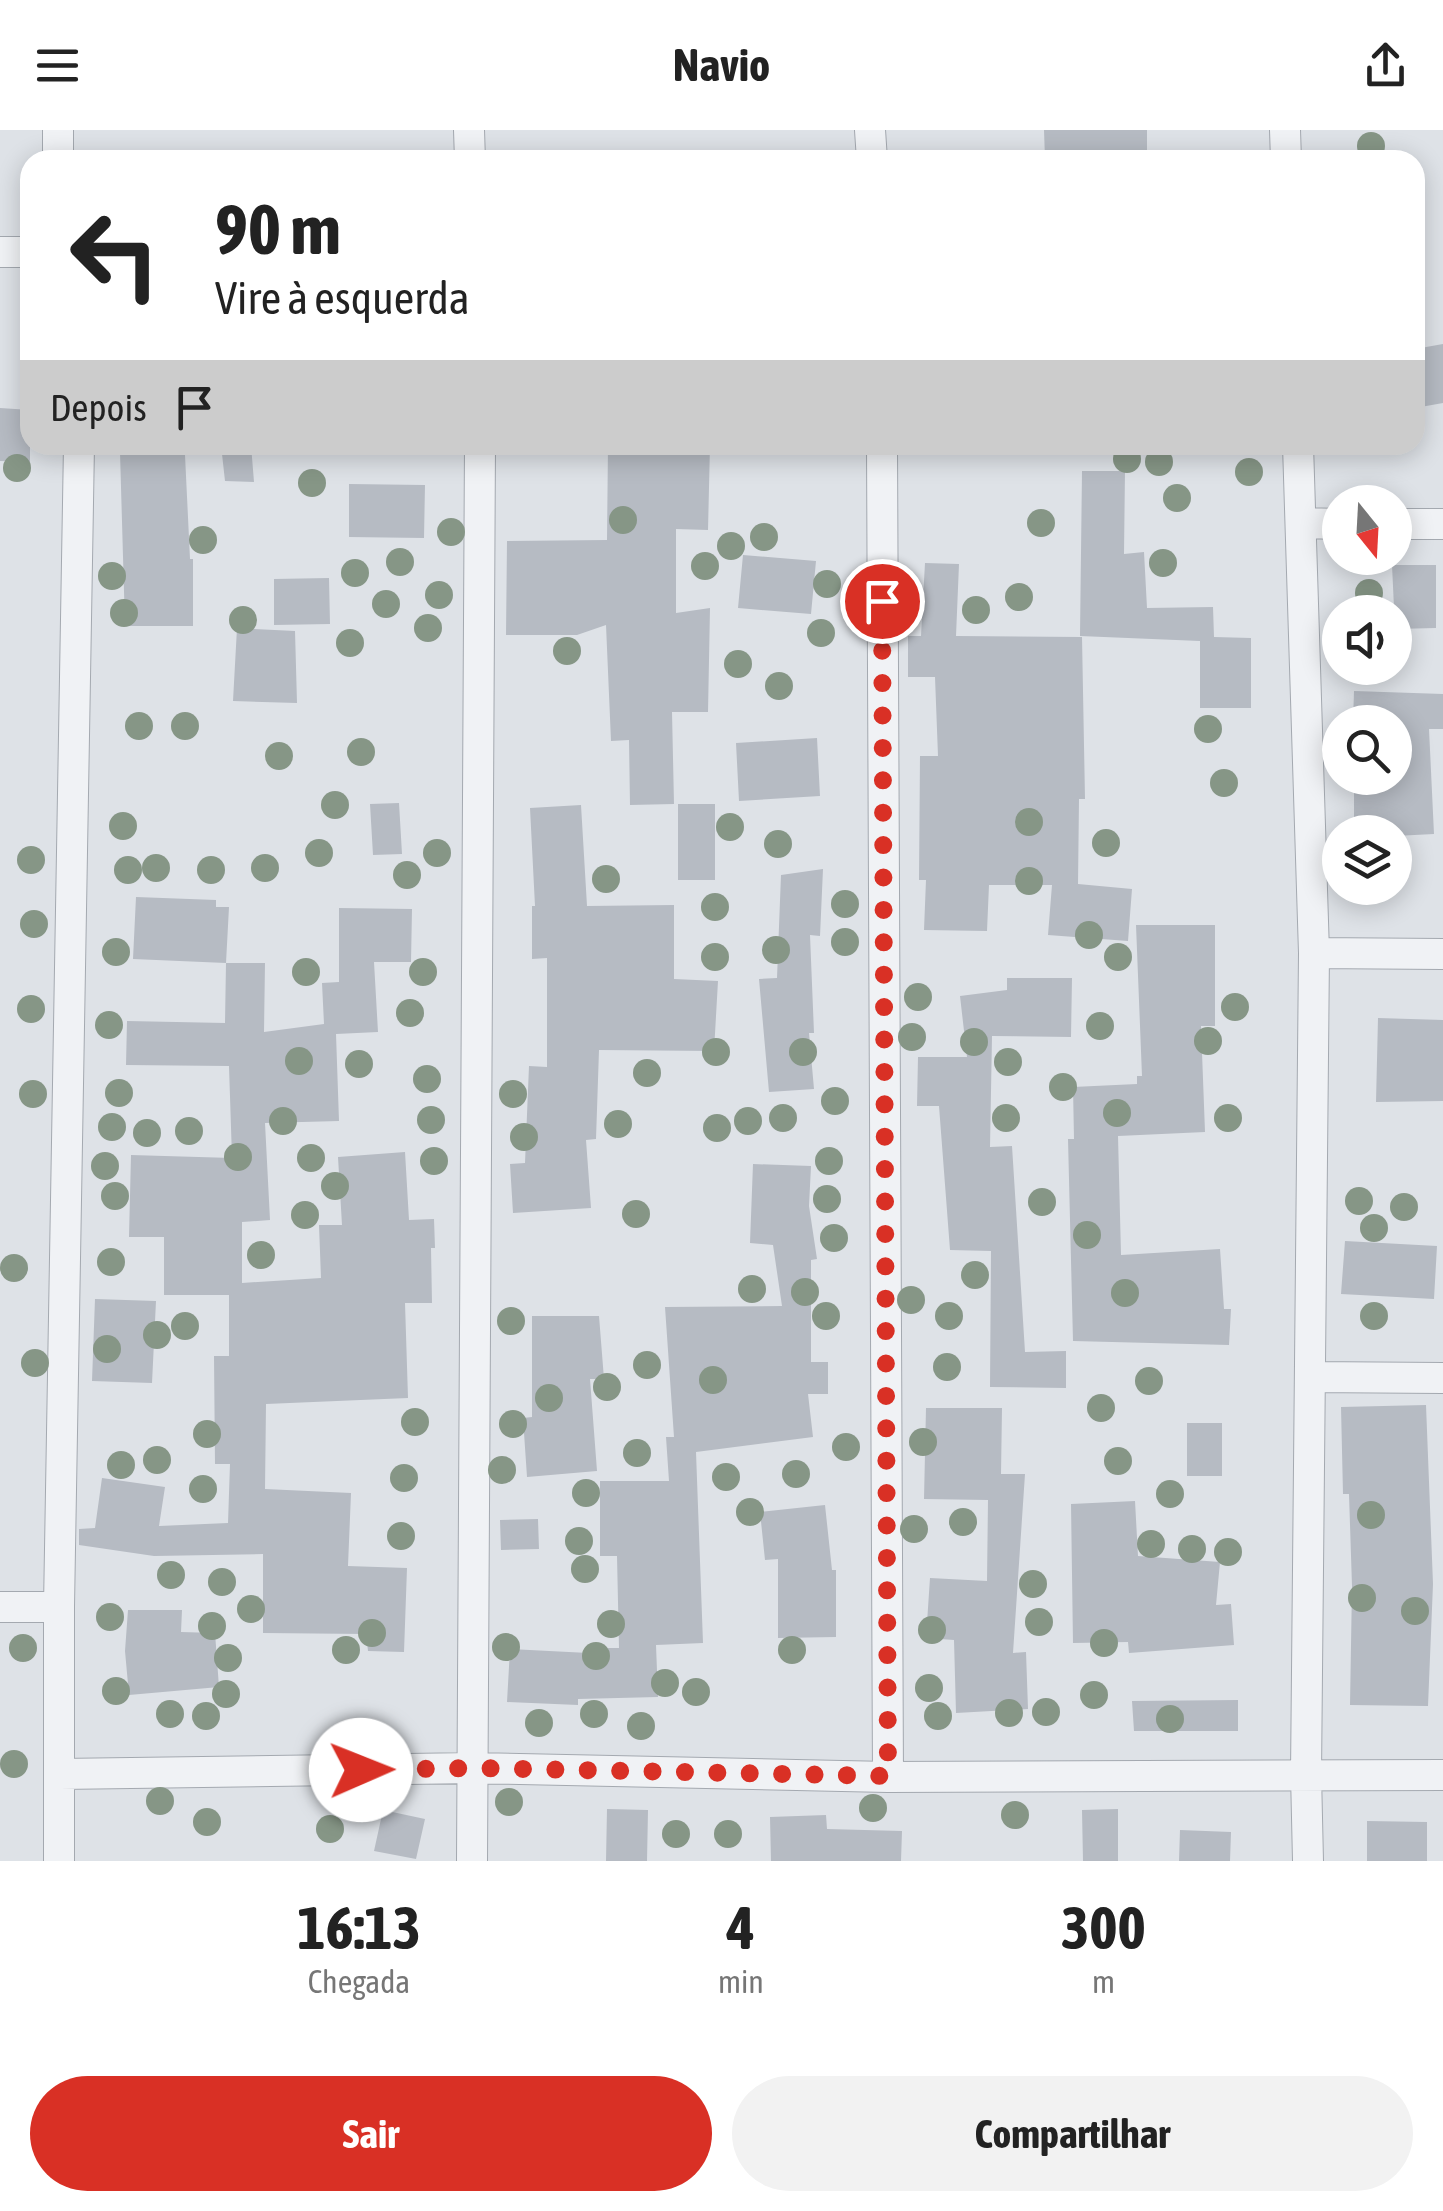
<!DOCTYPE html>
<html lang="pt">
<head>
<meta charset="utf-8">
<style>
  body { margin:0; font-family:"Asap Condensed",sans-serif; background:#f2f2f2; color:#222; height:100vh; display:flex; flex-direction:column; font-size:38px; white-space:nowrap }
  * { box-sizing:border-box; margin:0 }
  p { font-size:32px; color:#767676 }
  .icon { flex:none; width:55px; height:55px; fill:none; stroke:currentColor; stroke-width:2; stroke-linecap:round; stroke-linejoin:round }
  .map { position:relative; height:1731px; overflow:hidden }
  .sheet { display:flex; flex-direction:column; background:#fff; flex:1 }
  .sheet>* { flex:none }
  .banner { position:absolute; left:20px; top:20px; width:1405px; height:305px; border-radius:30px; box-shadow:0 5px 25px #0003; background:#fff; color:#222; overflow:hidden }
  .needle { width:65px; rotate:162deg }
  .tools { position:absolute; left:1322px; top:355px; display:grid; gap:20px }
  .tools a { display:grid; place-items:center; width:90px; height:90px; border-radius:50%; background:#fff; box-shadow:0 5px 25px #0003; font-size:50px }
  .pin { position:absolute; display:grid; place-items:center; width:85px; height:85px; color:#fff; margin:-42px; border:5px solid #fff; border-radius:50%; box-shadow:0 2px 10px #0007 }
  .me { position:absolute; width:110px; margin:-55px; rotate:89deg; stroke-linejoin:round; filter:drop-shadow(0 0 8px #0008) }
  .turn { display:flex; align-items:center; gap:35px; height:210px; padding:0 30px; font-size:45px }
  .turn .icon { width:130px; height:130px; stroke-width:2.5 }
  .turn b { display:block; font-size:70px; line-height:85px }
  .then { display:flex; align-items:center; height:95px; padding:0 30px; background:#0003; gap:20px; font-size:38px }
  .eta { display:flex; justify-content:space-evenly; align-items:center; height:170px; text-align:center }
  .eta b { font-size:60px; font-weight:700; line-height:70px }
  .cta { display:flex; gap:20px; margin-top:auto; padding:20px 30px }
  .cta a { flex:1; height:115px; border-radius:60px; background:#d93025; color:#fff; font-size:40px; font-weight:700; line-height:115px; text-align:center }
  .cta a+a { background:#f2f2f2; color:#222 }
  header { display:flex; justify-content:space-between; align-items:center; height:130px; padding:0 30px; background:#fff; font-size:45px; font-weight:700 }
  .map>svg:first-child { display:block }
  .building { fill:#b6bbc3 }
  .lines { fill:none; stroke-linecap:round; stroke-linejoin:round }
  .minor-casing { stroke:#a4a9b0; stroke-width:32 }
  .minor { stroke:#f0f2f5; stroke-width:30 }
  .tree { fill:#869686 }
  .route { stroke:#d93025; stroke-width:18; stroke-dasharray:0 32.4 }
</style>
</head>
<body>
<header><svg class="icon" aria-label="menu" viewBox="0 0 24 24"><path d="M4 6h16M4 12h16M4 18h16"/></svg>Navio<svg class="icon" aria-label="share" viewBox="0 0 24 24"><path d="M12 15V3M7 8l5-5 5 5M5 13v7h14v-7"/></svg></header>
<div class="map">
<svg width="1443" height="1731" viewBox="0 0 1443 1731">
  <rect width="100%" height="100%" fill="#dee2e7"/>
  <path class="building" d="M1044,0h103v25l-8,1 1,3h-95z
    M1443,214v59l-28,5v-59z
    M0,278l30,2v52l-30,-1z
    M221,315h30l3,37 -29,-1z
    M608,315h102l-2,85 -32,-1v84l34,-5 -2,104h-36l2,92 -44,1 -1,-65 -18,1 -5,-116 -29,10h-71l1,-94 100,-1z
    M120,322l65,3 5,104h3v67h-68z
    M1082,341h43l-1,83 20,-2 3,56 66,-1 1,30 37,1v70h-51v-67l-120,-5z
    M349,354l76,1 -1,53 -75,-1z
    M743,425l73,6 -5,53 -73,-6z
    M925,433l34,1 -3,72 126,1 3,162h-6l-1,85 54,5 -4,52 -80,-6 4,-50h-63l-2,46 -63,-1 2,-50h-7l1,-124h18l-3,-79h-27v-41h13z
    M1392,435h44v63l-41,1z
    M329,448l1,46 -56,1v-46z
    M237,498l58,3 2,72 -64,-2z
    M1354,561l89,3v35h-14l5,105 -39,2v-4h-41v-54h41v-56h-42z
    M817,608l3,58 -81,5 -3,-58z
    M399,673l3,51 -29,1 -3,-51z
    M678,674h37v76h-37z
    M581,675l6,101 87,-1v74l44,2 -4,70 -115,-1 -3,89 -10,1 5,68 -78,5 -3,-49 15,-1 4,-97 18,1v-109l-15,1v-53h3l-5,-98z
    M823,739l-3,67 -10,-1 4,98h-5l5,56 -45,3 -10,-113 18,-1 4,-103z
    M136,767l80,3v7h13l-3,56 -93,-4z
    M339,778l73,1 -1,53h-37l4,70 -42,2 3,87 -74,2 5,97 -28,2v61l79,-5 -2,-53h23l-4,-68 67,-5 4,68 25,-1 1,29h-4l1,55h-27l3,95 -142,6 -1,85 86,4 -3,73 59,2 -3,84 -36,-1 -2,-17 -103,-1v-79l-109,2 -75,-11v-16l16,-1 7,-50 63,9 -6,39 69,-3 2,-59h-15l-1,-108h15v-61h-65v-58h-35l2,-82 101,3 -3,-92 -103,-1 1,-44 98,2 1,-60h39l-1,69 60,-8 -2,-41 17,-1z
    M1136,795h79v101h-14l4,106 -87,4 3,119 99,-6 4,60h7l-2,36 -156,-4 -5,-202h6l-1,-52 64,-3v-8h5z
    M1007,848h65l-1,59 -79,-1 -2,111 22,-1 13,206 41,-1v37l-76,-1 1,-136 -41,-1 -11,-144h-22l1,-49h49l-7,-61 47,-6z
    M1378,888l65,2v81l-67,1z
    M753,1034l58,2 -2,40 8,53 -6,1v102h17v32h-20l5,43 -117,15 7,191 -47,2 2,52 -80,2v6l-71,-3 3,-53 98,5v-6h11l-2,-92h-17v-75h69l-3,-44h8l-9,-130 117,-1 -9,-61 -23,-2z
    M1345,1111l92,5 -3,53 -93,-5z
    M95,1169l61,2 -4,82 -60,-2z
    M532,1186h67l5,63h-14l7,92 -70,6 -4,-59 9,-1z
    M1426,1275l7,179 -5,122 -78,-1 2,-119 -3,-92h-6l-2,-87z
    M926,1278h76l-1,66h24l-12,179 13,-1 2,57 -72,4 -2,-73 -28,-2 4,-60 57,3 1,-81 -64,-1z
    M1187,1293h35v53h-35z
    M1135,1371l3,55 82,6 -4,43 15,-1 3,41 -105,8 -1,-11 -55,1 -2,-139z
    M825,1375l7,65h4v67l-58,1v-79l-13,1 -5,-48z
    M538,1389l1,30 -38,1 -1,-30z
    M128,1480h54l-1,22 34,1 4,54 -90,8 -4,-44z
    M1238,1570v31h-104l-2,-30z
    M607,1679l41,1 -1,51h-41z
    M1118,1679v52h-35l-1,-51z
    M383,1680l42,9 -9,40 -42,-8z
    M826,1685l1,14 75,2 -1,30h-130l-1,-44z
    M1367,1691l60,1v39h-60z
    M1180,1700l51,2 -1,29h-51z"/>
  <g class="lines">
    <g class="minor-casing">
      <path id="minor" d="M58,0v30
        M469,0l1,30
        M870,0l2,30
        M1285,0l1,30
        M0,122h30
        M882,315l6,1332
        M1298,315l16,508 -8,821 2,87
        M1302,393l38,1
        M1395,394h48
        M1314,823l129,1
        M1310,1247l133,1
        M0,1477h59
        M60,1644l414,-6 414,9 555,-2
        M59,1731v-254l20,-1162
        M472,1731l8,-1416"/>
    </g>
    <use href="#minor" class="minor"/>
  </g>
  <g class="tree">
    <circle cx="1371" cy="16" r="14"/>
    <circle cx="1127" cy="329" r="14"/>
    <circle cx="1159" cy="332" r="14"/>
    <circle cx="17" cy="338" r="14"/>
    <circle cx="1249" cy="342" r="14"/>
    <circle cx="312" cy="353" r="14"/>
    <circle cx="1177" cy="368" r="14"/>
    <circle cx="623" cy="390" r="14"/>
    <circle cx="1041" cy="393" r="14"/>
    <circle cx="451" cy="402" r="14"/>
    <circle cx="764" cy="407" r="14"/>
    <circle cx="203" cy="410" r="14"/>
    <circle cx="731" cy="416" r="14"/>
    <circle cx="400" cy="432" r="14"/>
    <circle cx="1163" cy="433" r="14"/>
    <circle cx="705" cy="436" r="14"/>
    <circle cx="355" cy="443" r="14"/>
    <circle cx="112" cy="446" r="14"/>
    <circle cx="827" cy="454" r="14"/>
    <circle cx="1369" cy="463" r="14"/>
    <circle cx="439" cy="465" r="14"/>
    <circle cx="1019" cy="467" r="14"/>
    <circle cx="386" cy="474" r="14"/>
    <circle cx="976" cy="480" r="14"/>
    <circle cx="124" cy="483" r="14"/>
    <circle cx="243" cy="490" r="14"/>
    <circle cx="428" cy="498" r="14"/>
    <circle cx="821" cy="503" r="14"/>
    <circle cx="350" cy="513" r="14"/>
    <circle cx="567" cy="521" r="14"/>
    <circle cx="738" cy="534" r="14"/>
    <circle cx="779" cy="556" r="14"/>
    <circle cx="139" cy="596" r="14"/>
    <circle cx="185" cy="596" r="14"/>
    <circle cx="1208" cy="599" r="14"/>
    <circle cx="361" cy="622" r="14"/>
    <circle cx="279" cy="626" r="14"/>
    <circle cx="1224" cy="653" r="14"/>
    <circle cx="335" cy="675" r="14"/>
    <circle cx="1029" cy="692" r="14"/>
    <circle cx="123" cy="696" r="14"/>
    <circle cx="730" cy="697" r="14"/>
    <circle cx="1106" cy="713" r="14"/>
    <circle cx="778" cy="714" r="14"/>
    <circle cx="319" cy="723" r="14"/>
    <circle cx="437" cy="723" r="14"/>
    <circle cx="31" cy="730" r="14"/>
    <circle cx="156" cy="738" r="14"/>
    <circle cx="265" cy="738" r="14"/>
    <circle cx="128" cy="740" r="14"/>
    <circle cx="211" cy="740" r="14"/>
    <circle cx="407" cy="745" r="14"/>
    <circle cx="606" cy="749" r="14"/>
    <circle cx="1029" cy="751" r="14"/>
    <circle cx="845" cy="774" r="14"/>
    <circle cx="715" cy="777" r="14"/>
    <circle cx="34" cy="794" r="14"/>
    <circle cx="1089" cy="805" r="14"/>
    <circle cx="845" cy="812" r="14"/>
    <circle cx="776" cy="820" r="14"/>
    <circle cx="116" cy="822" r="14"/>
    <circle cx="715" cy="827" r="14"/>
    <circle cx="1118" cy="827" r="14"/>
    <circle cx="306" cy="842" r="14"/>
    <circle cx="423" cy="842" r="14"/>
    <circle cx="918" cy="867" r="14"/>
    <circle cx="1235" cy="877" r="14"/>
    <circle cx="31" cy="879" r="14"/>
    <circle cx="410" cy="883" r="14"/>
    <circle cx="109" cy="895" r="14"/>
    <circle cx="1100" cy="896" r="14"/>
    <circle cx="912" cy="907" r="14"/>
    <circle cx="1208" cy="911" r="14"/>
    <circle cx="974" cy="912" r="14"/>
    <circle cx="716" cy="922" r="14"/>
    <circle cx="803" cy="922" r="14"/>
    <circle cx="299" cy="931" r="14"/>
    <circle cx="1008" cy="932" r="14"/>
    <circle cx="359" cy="934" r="14"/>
    <circle cx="647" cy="943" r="14"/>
    <circle cx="427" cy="949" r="14"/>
    <circle cx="1063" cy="957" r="14"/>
    <circle cx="119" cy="963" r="14"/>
    <circle cx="33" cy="964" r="14"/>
    <circle cx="513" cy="964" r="14"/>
    <circle cx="835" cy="971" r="14"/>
    <circle cx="1117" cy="983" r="14"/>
    <circle cx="783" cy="988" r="14"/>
    <circle cx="1006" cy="988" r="14"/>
    <circle cx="1228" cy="988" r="14"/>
    <circle cx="431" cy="990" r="14"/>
    <circle cx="283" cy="991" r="14"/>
    <circle cx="748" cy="991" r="14"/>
    <circle cx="618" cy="994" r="14"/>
    <circle cx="112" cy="997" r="14"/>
    <circle cx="717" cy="998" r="14"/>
    <circle cx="189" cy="1001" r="14"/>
    <circle cx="147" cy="1003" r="14"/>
    <circle cx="524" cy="1007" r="14"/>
    <circle cx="238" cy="1027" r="14"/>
    <circle cx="311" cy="1028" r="14"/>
    <circle cx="434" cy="1031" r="14"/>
    <circle cx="829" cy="1031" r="14"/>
    <circle cx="105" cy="1036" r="14"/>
    <circle cx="335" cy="1056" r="14"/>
    <circle cx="115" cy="1066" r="14"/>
    <circle cx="827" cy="1069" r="14"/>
    <circle cx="1359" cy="1071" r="14"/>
    <circle cx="1042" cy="1072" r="14"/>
    <circle cx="1404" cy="1077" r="14"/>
    <circle cx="636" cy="1084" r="14"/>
    <circle cx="305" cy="1085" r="14"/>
    <circle cx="1374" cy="1098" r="14"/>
    <circle cx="1087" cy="1105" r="14"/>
    <circle cx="834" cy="1108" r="14"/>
    <circle cx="261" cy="1125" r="14"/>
    <circle cx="111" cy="1132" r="14"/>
    <circle cx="14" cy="1138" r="14"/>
    <circle cx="975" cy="1145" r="14"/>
    <circle cx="752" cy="1159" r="14"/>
    <circle cx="805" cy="1162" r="14"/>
    <circle cx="1125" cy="1163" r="14"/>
    <circle cx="911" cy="1170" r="14"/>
    <circle cx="826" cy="1186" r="14"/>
    <circle cx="949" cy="1186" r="14"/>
    <circle cx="1374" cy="1186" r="14"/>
    <circle cx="511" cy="1191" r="14"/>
    <circle cx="185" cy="1196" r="14"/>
    <circle cx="157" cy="1205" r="14"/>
    <circle cx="107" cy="1219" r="14"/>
    <circle cx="35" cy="1233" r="14"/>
    <circle cx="647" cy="1235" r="14"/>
    <circle cx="947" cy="1237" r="14"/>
    <circle cx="713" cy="1250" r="14"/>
    <circle cx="1149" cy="1251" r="14"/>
    <circle cx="607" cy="1257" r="14"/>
    <circle cx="549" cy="1268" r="14"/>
    <circle cx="1101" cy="1278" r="14"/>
    <circle cx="415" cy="1292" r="14"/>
    <circle cx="513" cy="1294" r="14"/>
    <circle cx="207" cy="1304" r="14"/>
    <circle cx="923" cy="1312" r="14"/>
    <circle cx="846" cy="1317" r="14"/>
    <circle cx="637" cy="1323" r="14"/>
    <circle cx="157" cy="1330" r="14"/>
    <circle cx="1118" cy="1331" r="14"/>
    <circle cx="121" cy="1335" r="14"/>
    <circle cx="502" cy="1340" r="14"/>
    <circle cx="796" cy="1344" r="14"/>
    <circle cx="726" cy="1347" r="14"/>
    <circle cx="404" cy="1348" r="14"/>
    <circle cx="203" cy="1359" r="14"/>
    <circle cx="586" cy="1363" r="14"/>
    <circle cx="1170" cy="1364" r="14"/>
    <circle cx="750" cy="1382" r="14"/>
    <circle cx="1371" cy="1385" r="14"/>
    <circle cx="963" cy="1392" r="14"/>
    <circle cx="914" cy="1399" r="14"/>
    <circle cx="401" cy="1406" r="14"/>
    <circle cx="579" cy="1411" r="14"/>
    <circle cx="1151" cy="1414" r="14"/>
    <circle cx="1192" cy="1419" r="14"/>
    <circle cx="1228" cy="1422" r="14"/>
    <circle cx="585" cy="1439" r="14"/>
    <circle cx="171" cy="1445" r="14"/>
    <circle cx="222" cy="1452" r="14"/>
    <circle cx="1033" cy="1454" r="14"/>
    <circle cx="1362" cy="1468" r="14"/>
    <circle cx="251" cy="1479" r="14"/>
    <circle cx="1415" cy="1481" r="14"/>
    <circle cx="110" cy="1487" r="14"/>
    <circle cx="1039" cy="1492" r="14"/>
    <circle cx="611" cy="1494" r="14"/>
    <circle cx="212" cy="1496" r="14"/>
    <circle cx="932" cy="1500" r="14"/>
    <circle cx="372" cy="1503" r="14"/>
    <circle cx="1104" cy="1513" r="14"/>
    <circle cx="506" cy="1517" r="14"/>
    <circle cx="23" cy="1518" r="14"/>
    <circle cx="346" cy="1520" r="14"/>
    <circle cx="792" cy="1520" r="14"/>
    <circle cx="596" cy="1526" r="14"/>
    <circle cx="228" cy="1528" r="14"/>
    <circle cx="665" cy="1553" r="14"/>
    <circle cx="929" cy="1558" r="14"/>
    <circle cx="116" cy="1561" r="14"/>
    <circle cx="696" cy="1562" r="14"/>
    <circle cx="226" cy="1564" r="14"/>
    <circle cx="1094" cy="1565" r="14"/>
    <circle cx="1046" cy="1582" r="14"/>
    <circle cx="1009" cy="1583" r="14"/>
    <circle cx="170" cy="1584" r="14"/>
    <circle cx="594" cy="1584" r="14"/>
    <circle cx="206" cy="1586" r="14"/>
    <circle cx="938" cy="1586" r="14"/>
    <circle cx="1170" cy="1589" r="14"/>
    <circle cx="539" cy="1593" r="14"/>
    <circle cx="641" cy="1596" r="14"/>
    <circle cx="14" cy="1634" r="14"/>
    <circle cx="160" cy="1671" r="14"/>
    <circle cx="509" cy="1672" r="14"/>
    <circle cx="873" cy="1678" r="14"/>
    <circle cx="1015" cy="1685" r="14"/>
    <circle cx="207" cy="1692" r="14"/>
    <circle cx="330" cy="1699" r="14"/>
    <circle cx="676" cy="1704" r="14"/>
    <circle cx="728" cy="1704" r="14"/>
  </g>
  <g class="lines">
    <path class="route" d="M361,1640l113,-2 414,8 -6,-1175"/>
  </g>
</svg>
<div class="tools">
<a><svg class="needle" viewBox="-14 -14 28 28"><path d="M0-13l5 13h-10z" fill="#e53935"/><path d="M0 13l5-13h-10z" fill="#767676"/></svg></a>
<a><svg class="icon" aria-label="sound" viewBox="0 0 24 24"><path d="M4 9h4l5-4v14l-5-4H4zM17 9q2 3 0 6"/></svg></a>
<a><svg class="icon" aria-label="search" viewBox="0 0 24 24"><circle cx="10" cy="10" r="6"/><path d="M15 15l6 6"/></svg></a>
<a><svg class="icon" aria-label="layers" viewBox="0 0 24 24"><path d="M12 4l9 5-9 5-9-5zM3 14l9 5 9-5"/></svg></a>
</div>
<div class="pin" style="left:882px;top:471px;background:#d93025"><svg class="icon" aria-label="arrive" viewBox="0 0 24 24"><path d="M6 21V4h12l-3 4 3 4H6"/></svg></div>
<svg class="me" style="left:361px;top:1640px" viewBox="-20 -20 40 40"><circle r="19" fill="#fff"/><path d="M0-13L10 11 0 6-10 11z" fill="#d93025"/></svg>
<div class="banner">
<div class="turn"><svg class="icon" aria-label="left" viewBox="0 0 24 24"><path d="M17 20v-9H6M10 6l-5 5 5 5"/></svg><div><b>90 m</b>Vire à esquerda</div></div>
<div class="then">Depois<svg class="icon" aria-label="arrive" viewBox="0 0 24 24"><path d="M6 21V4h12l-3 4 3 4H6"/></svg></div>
</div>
</div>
<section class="sheet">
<div class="eta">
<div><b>16:13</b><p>Chegada</p></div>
<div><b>4</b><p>min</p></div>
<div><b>300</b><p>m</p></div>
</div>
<div class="cta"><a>Sair</a><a>Compartilhar</a></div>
</section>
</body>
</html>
